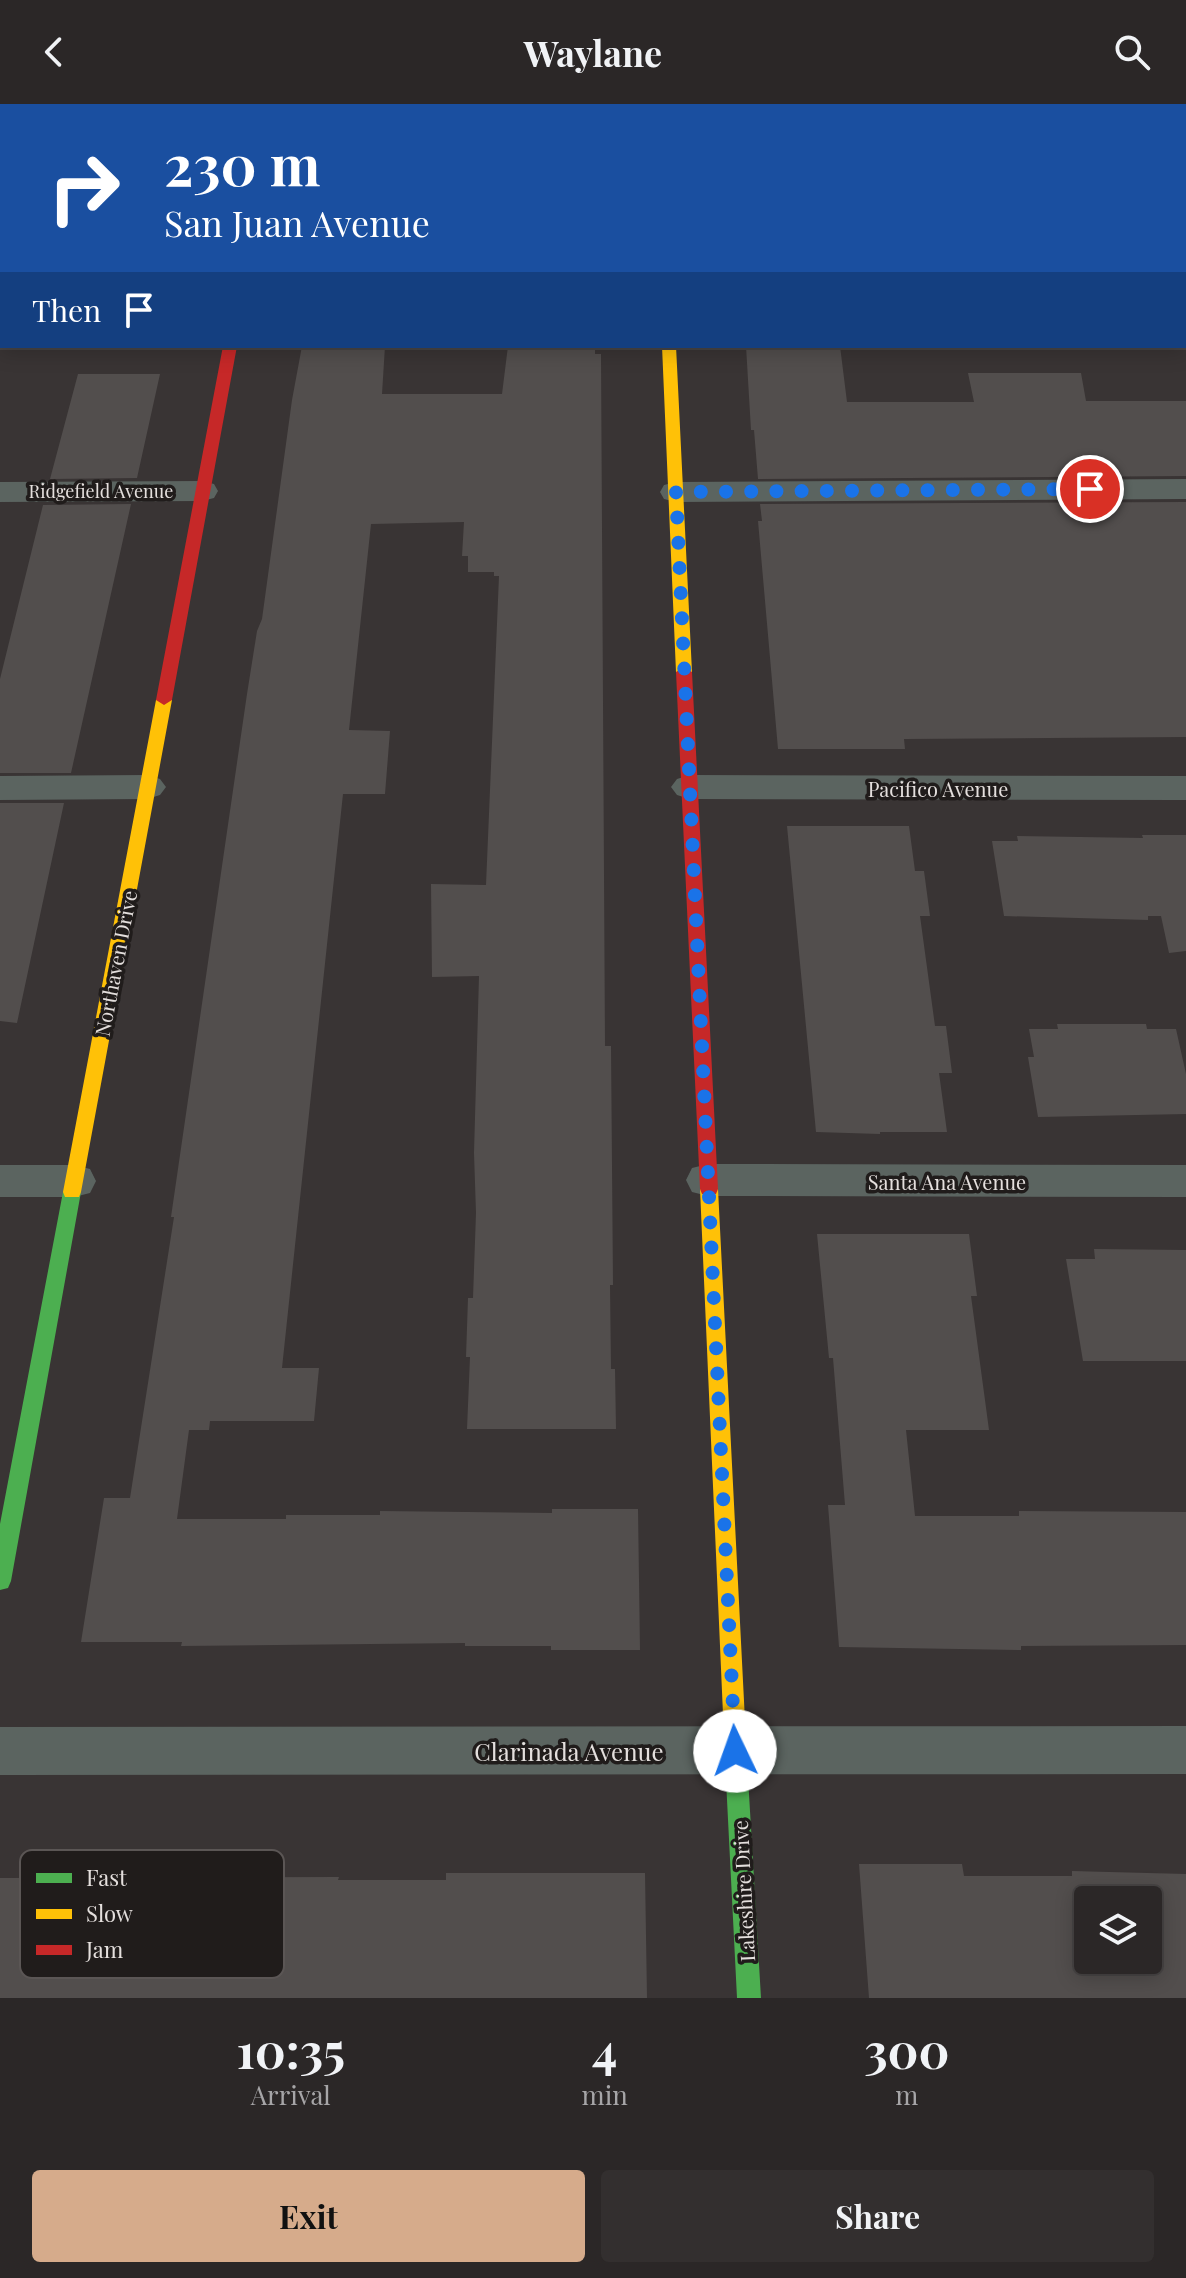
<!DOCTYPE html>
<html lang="en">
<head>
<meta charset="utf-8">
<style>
  body { margin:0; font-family:"Playfair Display",serif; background:#332f2f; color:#f1f3f6; height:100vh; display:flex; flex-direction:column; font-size:30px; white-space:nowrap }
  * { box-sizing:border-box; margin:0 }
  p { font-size:26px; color:#a6a5a7 }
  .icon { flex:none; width:44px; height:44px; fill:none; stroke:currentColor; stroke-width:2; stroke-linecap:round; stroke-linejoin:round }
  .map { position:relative; height:1894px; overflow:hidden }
  .side { display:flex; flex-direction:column; background:#2b2727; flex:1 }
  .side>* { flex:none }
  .banner { position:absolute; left:0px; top:0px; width:1186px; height:244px; box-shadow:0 4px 20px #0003,0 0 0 2px #474444; background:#1a4fa0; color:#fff; overflow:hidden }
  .controls { position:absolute; left:1074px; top:1782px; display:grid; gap:16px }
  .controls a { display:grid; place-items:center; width:88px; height:88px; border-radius:8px; background:#2b2727; box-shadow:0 4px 20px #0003,0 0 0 2px #474444; font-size:40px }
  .pin { position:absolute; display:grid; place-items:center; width:68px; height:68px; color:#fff; margin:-34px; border:4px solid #fff; border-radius:50%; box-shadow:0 2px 8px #0007 }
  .me { position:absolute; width:88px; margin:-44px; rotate:357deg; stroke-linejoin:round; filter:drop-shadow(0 0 6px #0008) }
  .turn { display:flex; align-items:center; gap:28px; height:168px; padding:0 32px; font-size:36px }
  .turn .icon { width:104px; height:104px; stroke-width:2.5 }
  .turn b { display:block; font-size:56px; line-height:68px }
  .then { display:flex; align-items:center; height:76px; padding:0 32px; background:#0003; gap:16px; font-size:30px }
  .eta { display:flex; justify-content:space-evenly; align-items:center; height:136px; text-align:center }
  .eta b { font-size:48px; font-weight:700; line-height:56px }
  .action { display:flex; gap:16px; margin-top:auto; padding:16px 32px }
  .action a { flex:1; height:92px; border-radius:8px; background:#d6ab8b; color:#111; font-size:32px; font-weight:700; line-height:92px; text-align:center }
  .action a+a { background:#332f2f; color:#f1f3f6 }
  header { display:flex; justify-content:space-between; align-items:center; height:104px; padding:0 32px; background:#2b2727; font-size:36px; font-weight:700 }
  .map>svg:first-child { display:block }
  .building { fill:#524e4d; fill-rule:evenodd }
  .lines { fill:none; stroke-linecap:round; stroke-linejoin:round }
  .street { fill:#5b6460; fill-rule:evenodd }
  .fast { fill:#4caf50; fill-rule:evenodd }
  .slow { fill:#ffc107; fill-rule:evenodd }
  .jam { fill:#c62828; fill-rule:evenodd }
  .route { stroke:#1a73e8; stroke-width:14; stroke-dasharray:0 25.2 }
  .labels { text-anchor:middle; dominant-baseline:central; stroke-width:7; stroke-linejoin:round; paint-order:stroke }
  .far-street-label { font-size:18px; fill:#e4dfdd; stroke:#201c1b }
  .street-label { font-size:20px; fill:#e4dfdd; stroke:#201c1b }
  .near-street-label { font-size:24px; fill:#e4dfdd; stroke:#201c1b }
  .key { fill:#201c1b; stroke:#5b5655; stroke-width:2 }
  .key-label { font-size:22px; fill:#e4dfdd }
</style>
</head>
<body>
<header><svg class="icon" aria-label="back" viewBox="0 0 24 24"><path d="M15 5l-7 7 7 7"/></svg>Waylane<svg class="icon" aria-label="search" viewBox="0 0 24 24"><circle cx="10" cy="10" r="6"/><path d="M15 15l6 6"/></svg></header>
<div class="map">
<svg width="1186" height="1894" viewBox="0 0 1186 1894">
  <rect width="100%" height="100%" fill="#393434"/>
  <path class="building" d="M302,242h83l-3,48h120l6,-48h87v8h6l4,692h6l2,239h-3l1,84h4l1,60h-149l3,-72h-4l2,-59h5l3,-85 -2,-60 5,-177 -47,1 -1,-93 55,1 13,-309h-5v-4h-26v-16h-6l2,-34 -93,2 -22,206 41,1 -5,63h-42l-61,574h37l-5,53h-104l-1,9h-20l-12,89h109v-4h94v-4l172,2v-4h86l2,141h-89v-4h-86v-3l-284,3 1,-4h-101l23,-144h26l44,-281h-3l76,-523 10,-63 5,-12 30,-219z
    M746,242h94l7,56h127l-6,-29h113l5,28h100v75l-428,3 -4,-49h-3z
    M78,270h82l-23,104 -87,1z
    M1186,398v235l-282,2 1,10h-127l-20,-228h4l-2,-17z
    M131,400l-60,269h-71v-94l43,-174z
    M0,699h64l-47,220 -17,-2z
    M787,722h122l6,45h9l6,45h-10l15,110h11l6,47h-13l8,59h-67v2l-64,-2z
    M1142,731h44v116l-17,2 -8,-37h-13v4l-144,-4 -12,-75h26l-1,-5 126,2z
    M1057,920h89l1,5h29l10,45v40l-148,3 -10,-60h6l-5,-28h29z
    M817,1130h152l8,62h-6l18,134h-83l9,86h104v-5l167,1v133l-165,1v4l-182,-3 -11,-142h17l-12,-147h-4z
    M1094,1145l92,1v111h-103l-17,-102h29z
    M859,1760h103l2,12h108v-5l114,3v124h-317zM1088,1796h60v60h-60z
    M446,1769h199l2,125h-647v-120l339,-1 -1,3h108z"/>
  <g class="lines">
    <path class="street" d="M262,0h26v2h-26z
      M645,0h26v2h-26z
      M1040,0h26v2h-26z
      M1184,145h2v18h-2z
      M0,146h2v18h-2z
      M1186,375v20l-510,3 -12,-3 -4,-7 4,-7 12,-3z
      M202,377l12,3 4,7 -4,7 -12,3 -202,1v-20z
      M147,671l13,4 6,8 -6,8 -13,4 -147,1v-24z
      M690,671l496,1v24l-496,-1 -13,-4 -6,-8 6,-8z
      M708,1060l478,1v32l-478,-1 -16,-4 -6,-12 6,-12z
      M0,1061h74l16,4 6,12 -6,12 -16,4h-74z
      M1186,1622v48l-1186,1v-48z"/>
    <path class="fast" d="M72,1081l7,2 2,5 -70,389 -3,7 -8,2v-66l63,-332 2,-5z
      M736,1646l8,3 3,7 14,238h-24l-12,-238 3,-7z"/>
    <path class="slow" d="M662,242h14l16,326 -8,5 -8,-5z
      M164,591l8,5 -91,492 -2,5h-14l-2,-5 93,-492z
      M709,1078l7,2 2,5 29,571 -3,7 -8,3 -8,-3 -3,-7 -25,-571 2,-5z"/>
    <path class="jam" d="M223,242h14l-65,354 -8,5 -8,-5z
      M684,563l8,5 26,517 -2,5h-14l-2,-5 -24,-517z"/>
  </g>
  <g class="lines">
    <path class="route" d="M735,1647l-59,-1259 414,-3"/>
  </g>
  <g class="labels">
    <g class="far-street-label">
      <text x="101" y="387">Ridgefield Avenue</text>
    </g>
    <g class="street-label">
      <text x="938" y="684">Pacifico Avenue</text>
      <text transform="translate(115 859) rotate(-79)">Northaven Drive</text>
      <text x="947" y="1077">Santa Ana Avenue</text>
      <text transform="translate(743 1787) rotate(-93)">Lakeshire Drive</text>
    </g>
    <g class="near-street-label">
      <text x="569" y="1647">Clarinada Avenue</text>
    </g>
  </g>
  <rect x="20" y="1746" width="264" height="128" rx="12" class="key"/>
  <rect x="36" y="1769" width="36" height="10" fill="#4caf50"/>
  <rect x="36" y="1805" width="36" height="10" fill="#ffc107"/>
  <rect x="36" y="1841" width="36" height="10" fill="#c62828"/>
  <g class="key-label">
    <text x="86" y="1782">Fast</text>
    <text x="86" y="1818">Slow</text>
    <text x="86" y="1854">Jam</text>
  </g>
</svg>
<div class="controls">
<a><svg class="icon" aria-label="layers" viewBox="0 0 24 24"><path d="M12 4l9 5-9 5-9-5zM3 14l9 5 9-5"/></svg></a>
</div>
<div class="pin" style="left:1090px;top:385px;background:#d93025"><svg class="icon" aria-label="arrive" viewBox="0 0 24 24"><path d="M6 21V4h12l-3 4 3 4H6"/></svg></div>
<svg class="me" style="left:735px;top:1647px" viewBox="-20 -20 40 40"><circle r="19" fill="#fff"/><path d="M0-13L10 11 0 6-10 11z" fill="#1a73e8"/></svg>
<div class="banner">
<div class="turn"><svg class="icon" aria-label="right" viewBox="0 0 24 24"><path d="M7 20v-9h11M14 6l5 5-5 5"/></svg><div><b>230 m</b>San Juan Avenue</div></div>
<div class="then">Then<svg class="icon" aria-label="arrive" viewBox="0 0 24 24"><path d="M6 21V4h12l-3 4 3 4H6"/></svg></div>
</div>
</div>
<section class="side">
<div class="eta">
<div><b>10:35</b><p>Arrival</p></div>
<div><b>4</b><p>min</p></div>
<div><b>300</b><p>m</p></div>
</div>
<div class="action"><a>Exit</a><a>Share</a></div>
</section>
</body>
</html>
